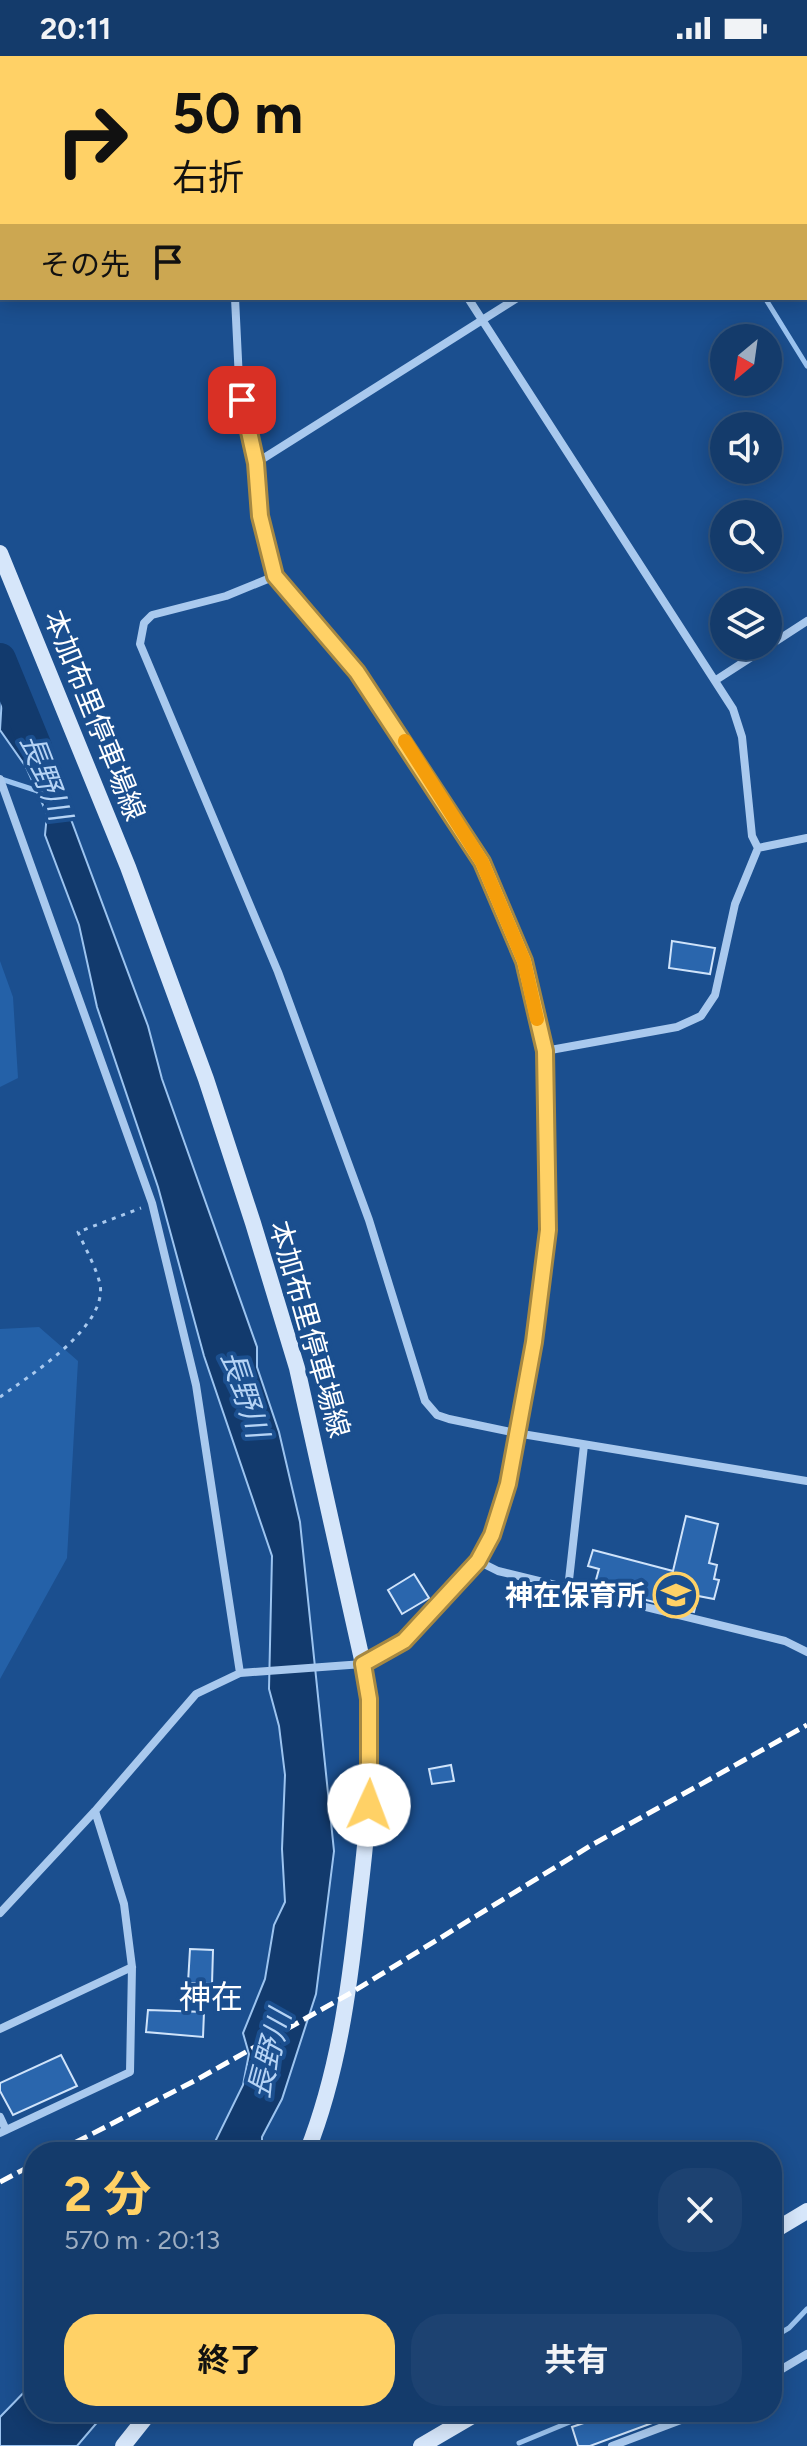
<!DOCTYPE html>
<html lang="ja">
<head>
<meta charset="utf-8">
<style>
  body { margin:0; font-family:Figtree,"Noto Sans JP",sans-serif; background:#1d4271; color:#f1f3f6; height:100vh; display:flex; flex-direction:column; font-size:30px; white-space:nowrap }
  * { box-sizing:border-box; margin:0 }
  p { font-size:26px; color:#9dadc1 }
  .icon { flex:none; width:44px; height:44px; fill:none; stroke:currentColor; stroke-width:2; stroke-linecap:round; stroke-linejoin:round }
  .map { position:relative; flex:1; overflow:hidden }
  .side { position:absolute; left:24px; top:2086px; width:758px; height:280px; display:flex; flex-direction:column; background:#143b6b; border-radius:32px; box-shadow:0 4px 20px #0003,0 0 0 2px #33557e }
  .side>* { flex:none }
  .guide { position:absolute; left:0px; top:0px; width:808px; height:244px; box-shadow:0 4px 20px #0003,0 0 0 2px #33557e; background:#ffd166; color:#111; overflow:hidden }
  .needle { width:52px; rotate:209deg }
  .fabs { position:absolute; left:710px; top:268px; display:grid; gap:16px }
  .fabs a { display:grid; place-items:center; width:72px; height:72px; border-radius:50%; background:#143b6b; box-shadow:0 4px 20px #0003,0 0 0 2px #33557e; font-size:40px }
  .pin { position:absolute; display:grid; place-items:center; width:68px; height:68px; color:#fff; margin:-34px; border-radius:16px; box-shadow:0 4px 12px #0006 }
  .me { position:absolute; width:88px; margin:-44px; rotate:2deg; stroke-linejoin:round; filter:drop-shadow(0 0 6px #0008) }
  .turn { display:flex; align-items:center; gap:28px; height:168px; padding:0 40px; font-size:36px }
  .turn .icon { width:104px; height:104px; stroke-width:2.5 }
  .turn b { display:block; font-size:56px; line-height:68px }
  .then { display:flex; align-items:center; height:76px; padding:0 40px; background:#0003; gap:16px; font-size:30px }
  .round { display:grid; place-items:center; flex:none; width:84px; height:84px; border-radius:32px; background:#1d4271 }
  .summary { display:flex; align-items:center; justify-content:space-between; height:136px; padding:0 40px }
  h1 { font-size:48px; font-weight:700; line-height:60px; color:#ffd166 }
  .action { display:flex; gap:16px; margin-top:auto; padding:16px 40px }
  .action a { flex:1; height:92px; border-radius:32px; background:#ffd166; color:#111; font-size:32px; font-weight:700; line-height:92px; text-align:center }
  .action a+a { background:#1d4271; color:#f1f3f6 }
  .status { display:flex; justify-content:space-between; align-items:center; height:56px; padding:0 40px; background:#143b6b; direction:ltr }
  .status svg { height:22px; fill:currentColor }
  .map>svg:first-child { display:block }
  .green { fill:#2461a8 }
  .water { fill:#123a6d; stroke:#9cc4f0; stroke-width:2 }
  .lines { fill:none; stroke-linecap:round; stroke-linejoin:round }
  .stream { stroke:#9cc4f0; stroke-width:5 }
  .river { stroke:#123a6d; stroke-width:32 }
  .building { fill:#2a66ad; stroke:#cfe3fa; stroke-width:2 }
  .path { stroke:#a9c9ee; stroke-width:3; stroke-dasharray:4 6; stroke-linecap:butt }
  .street { stroke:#a9c9ee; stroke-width:8 }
  .secondary { stroke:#d6e6fa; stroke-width:16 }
  .rail { stroke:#fff; stroke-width:5; stroke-dasharray:14 6; stroke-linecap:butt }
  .route-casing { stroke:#a68842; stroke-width:20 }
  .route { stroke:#ffd166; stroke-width:14 }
  .slow { stroke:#f59e0b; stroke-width:14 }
  .labels { text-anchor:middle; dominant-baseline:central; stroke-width:8; stroke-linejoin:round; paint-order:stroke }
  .street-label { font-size:28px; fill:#fff; stroke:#1b4f8f }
  .poi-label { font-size:28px; font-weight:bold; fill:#fff; stroke:#1b4f8f; text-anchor:end }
  .water-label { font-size:30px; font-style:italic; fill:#b5d3f5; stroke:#1b4f8f }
  .quarter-label { font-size:32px; fill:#fff; stroke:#1b4f8f }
</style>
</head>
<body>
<div class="status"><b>20:11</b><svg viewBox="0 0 49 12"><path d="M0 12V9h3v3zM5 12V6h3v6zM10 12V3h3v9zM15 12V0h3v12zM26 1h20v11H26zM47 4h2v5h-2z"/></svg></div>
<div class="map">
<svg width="807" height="2390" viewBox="0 0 807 2390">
  <rect width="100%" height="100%" fill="#1b4f8f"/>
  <path class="green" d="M0,905l13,36 5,81 -18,9z
    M39,1271l39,34 -11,197 -67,121v-350z"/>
  <path class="water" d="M3,623l8,25 20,8 117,314 14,53 95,268v20l22,65 21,90 34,329 -18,143 -34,105 -20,38v15h-52l33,-67 6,-31 -6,-21 22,-54 9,-54 11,-23 -3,-53 3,-74 -6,-49 -10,-37 3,-133 -68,-200 -46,-169 -61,-180 -18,-82 -34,-90 2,-21 -21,-47 -26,-37z
    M34,2326v30h72l-29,34h-77v-29z"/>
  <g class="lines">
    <path class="stream" d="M616,0l2,2
      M765,242l42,68
      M1,723l40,13
      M772,2282l17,-10 18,-19
      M519,2387l75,-31"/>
    <path class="river" d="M0,603l36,88"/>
  </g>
  <path class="building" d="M672,885l43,7 -5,26 -41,-6z
    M686,1460l32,8 -9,39 8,2 -3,14 5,1 -5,19 -16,-3 -4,16 -100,-25 5,-18 -11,-3 5,-16 80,21z
    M414,1518l15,24 -27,16 -14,-24z
    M451,1709l3,16 -22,3 -3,-15z
    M190,1893l23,1 -1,34 -24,-1z
    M148,1954l56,2 -1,25 -57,-5z
    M61,1999l16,31 -64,29 -13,-24v-8z
    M616,2356h66l-92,34h-12l-6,-19z"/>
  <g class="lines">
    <path class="path" d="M0,1341c29,-21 108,-70 100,-113 -4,-17 -15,-36 -22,-52l63,-24"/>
    <path class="street" d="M315,0l1,2
      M753,0l1,2
      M135,2v-2
      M0,57l2,-1
      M806,118l1,1
      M468,242l265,411 9,28 10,99 6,12 -23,56 -20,91 -14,21 -24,11 -132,24
      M256,407l261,-165
      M275,520l-49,20 -74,19 -8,8 -4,21 138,328 91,248 56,181 12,14 12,4 67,14 291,48
      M716,624l91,-59
      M0,723l152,424 44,182 44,288
      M758,792l49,-10
      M478,1505l20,10 287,70 22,11
      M568,1533l16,-144
      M0,1857l95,-102 101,-117 44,-21 123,-9 41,-23 43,-45 31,-35 14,-26 16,-51 26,-142 14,-112 -1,-138 -2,-41 -21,-90 -42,-99 -67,-106 -58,-84 -82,-96 -15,-60 -4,-53 -17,-83 -4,-82
      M0,1973l132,-62
      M0,2061l6,13
      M0,2077l130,-61 2,-105 -8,-63 -29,-93
      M772,2319l35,-21
      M612,2390l90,-34"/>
    <path class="secondary" d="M0,497l128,314 78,212 47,144 44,145 66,296c14,81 5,163 -5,244 -9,83 -20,166 -51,244
      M772,2176l35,-21
      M123,2390l27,-34
      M421,2390l58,-34"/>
    <path class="rail" d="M57,2096l141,-73 151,-85 241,-148 217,-121
      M0,2126l34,-18"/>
  </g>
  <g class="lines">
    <g class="route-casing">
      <path id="route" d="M242,344l14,63 4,53 15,60 82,96 125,190 42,99 21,90 3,179 -14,112 -26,142 -16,51 -14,26 -74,80 -41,23 6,35v106"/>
    </g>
    <use href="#route" class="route"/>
    <path class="slow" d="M405,685l77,121 42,99 13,58"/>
  </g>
  <defs>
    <g id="school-ring" transform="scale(2.3)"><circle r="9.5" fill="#1b4f8f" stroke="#ffd166" stroke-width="1.5"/><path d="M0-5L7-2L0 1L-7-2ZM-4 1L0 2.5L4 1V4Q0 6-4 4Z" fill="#ffd166"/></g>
  </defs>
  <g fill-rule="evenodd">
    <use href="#school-ring" x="676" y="1539"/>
  </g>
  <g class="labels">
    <g class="street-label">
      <text transform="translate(95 659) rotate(68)">本加布里停車場線</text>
      <text transform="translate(310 1273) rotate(74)">本加布里停車場線</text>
    </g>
    <g class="poi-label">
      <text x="645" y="1539">神在保育所</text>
    </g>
    <g class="water-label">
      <text transform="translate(46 721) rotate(69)">長野川</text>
      <text transform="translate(245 1338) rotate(72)">長野川</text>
      <text transform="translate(269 1998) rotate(-75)">長野川</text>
    </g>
    <g class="quarter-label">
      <text x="211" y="1941">神在</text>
    </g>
  </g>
</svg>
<div class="fabs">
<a><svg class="needle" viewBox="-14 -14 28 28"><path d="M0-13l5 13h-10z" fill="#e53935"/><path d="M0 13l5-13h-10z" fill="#9dadc1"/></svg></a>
<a><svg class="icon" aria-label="sound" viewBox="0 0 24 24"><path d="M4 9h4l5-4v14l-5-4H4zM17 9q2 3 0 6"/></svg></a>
<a><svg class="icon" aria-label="search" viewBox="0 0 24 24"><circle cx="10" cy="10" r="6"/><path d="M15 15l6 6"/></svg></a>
<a><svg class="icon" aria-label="layers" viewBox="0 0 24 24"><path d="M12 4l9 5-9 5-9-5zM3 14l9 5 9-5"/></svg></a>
</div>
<div class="pin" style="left:242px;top:344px;background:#d93025"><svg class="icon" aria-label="arrive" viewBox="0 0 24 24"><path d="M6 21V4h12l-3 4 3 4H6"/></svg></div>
<svg class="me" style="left:369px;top:1749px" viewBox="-20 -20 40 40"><circle r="19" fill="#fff"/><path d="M0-13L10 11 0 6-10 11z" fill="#ffd166"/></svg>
<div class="guide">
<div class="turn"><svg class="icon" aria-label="right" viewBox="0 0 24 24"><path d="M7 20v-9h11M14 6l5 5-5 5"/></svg><div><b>50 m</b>右折</div></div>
<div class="then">その先<svg class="icon" aria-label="arrive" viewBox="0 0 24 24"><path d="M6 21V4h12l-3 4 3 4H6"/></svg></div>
</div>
<section class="side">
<div class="summary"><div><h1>2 分</h1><p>570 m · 20:13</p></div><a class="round"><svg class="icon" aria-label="close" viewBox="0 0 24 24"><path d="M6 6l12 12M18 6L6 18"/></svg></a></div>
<div class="action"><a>終了</a><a>共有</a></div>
</section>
</div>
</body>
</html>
